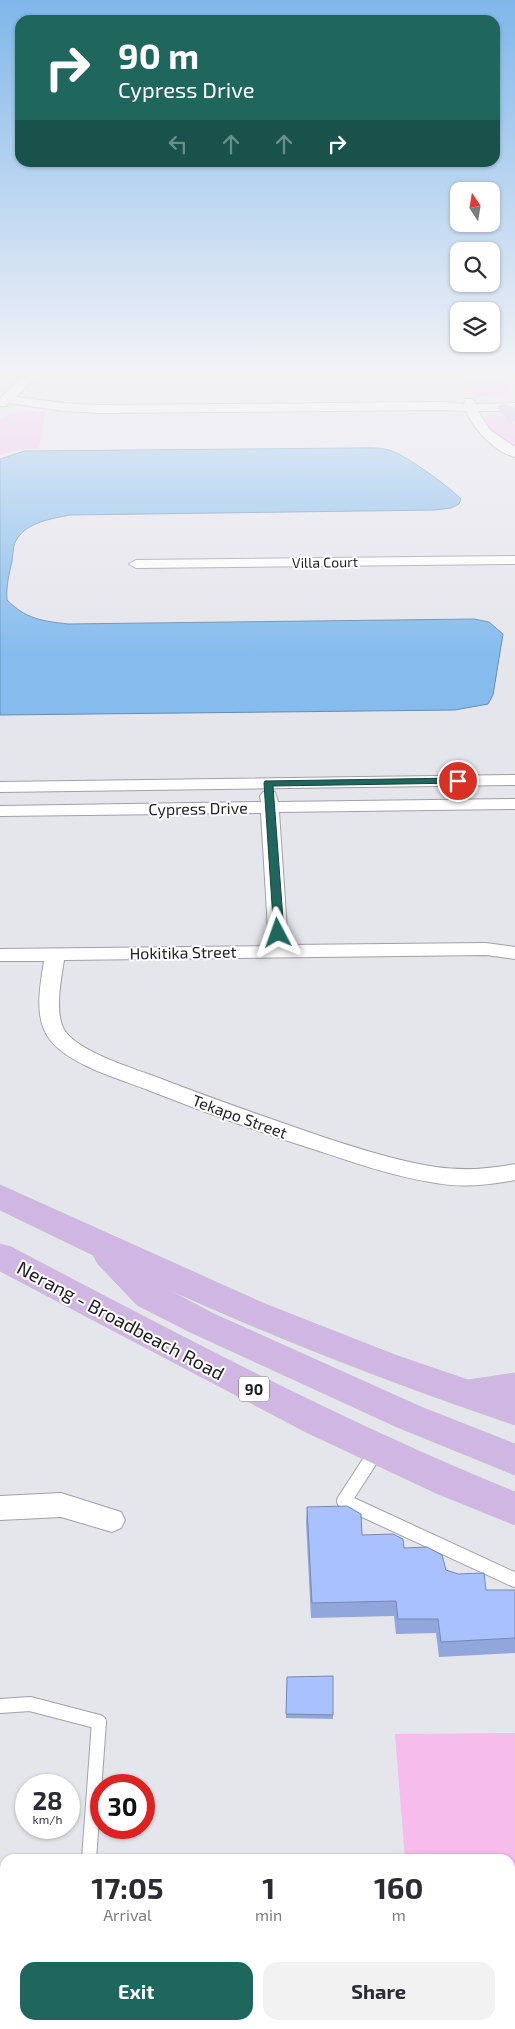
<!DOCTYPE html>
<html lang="en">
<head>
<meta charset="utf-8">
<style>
  body { margin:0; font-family:"Exo 2",sans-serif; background:#f2f2f3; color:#2b2b33; height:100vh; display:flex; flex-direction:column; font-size:19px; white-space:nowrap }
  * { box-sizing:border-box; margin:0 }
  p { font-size:16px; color:#7c7c81 }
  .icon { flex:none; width:28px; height:28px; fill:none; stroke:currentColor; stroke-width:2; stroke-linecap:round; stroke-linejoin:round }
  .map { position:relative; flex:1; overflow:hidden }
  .panel { position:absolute; left:0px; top:1854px; width:515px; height:176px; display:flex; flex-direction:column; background:#fff; border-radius:15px 15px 0 0; box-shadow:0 1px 4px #0004 }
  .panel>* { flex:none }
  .hud { position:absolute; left:15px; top:15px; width:485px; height:152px; border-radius:15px; box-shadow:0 1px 4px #0004; background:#1f675d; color:#fff; overflow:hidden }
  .needle { width:32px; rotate:348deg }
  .fabs { position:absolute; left:450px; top:182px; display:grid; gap:10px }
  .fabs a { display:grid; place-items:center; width:50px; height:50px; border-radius:10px; background:#fff; box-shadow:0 1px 4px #0004; font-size:25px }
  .speed { position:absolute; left:15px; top:1774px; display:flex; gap:10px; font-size:25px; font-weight:700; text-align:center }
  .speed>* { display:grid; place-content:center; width:65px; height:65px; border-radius:50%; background:#fff; box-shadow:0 1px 4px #0004; line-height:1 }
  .speed small { font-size:12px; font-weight:400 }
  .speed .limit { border:8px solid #d22; background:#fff; color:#111 }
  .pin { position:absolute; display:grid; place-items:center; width:42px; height:42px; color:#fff; margin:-21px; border:2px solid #fff; border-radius:50%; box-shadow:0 1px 5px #0007 }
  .me { position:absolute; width:55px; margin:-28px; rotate:356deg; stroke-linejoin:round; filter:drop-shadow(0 0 4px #0008) }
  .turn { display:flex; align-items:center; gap:18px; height:105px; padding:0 20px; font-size:22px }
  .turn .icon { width:65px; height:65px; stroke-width:2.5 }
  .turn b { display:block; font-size:35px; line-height:42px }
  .lanes { display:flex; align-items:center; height:48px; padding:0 20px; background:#0003; justify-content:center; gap:25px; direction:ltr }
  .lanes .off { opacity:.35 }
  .eta { display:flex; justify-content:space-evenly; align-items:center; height:85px; text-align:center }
  .eta b { font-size:30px; font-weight:700; line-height:35px }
  .cta { display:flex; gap:10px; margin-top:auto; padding:10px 20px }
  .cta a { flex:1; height:58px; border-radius:15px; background:#1f675d; color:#fff; font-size:20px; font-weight:700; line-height:58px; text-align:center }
  .cta a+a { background:#f2f2f3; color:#2b2b33 }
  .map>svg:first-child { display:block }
  .green { fill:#f5bcec }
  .water { fill:#85bced; stroke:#668db0 }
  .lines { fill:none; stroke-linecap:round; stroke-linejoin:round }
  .lane-casing { stroke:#a1a0a7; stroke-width:16 }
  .street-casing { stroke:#a1a0a7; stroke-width:2 }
  .primary-casing { stroke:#c4c4c5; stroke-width:1 }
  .lane { stroke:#fff; stroke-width:14 }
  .street { fill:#fff; fill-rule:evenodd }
  .primary { fill:#d0b6e2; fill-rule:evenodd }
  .wall { fill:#91a7db }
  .building { fill:#a9c2ff; stroke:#7688b2 }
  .route { fill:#1f675d; stroke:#14433c }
  .labels { text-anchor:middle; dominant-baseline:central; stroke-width:4; stroke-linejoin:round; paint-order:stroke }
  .far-street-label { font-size:14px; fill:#1e1e21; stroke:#fff }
  .shield { fill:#fff; stroke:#626264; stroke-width:1 }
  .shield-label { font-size:15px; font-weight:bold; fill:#1e1e21 }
  .street-label { font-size:16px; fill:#1e1e21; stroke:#fff }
  .near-street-label { font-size:19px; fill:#1e1e21; stroke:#fff }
</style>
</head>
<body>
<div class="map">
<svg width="515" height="2029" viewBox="0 0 515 2029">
  <rect width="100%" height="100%" fill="#e5e5ec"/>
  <path class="green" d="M465,374h38l8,15c-10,9 -24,7 -37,7z
    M26,410l20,2 -7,36 -26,3 -13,4v-36l9,-5z
    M493,415l16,3 6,6v23l-25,-17 -5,-7 1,-6z
    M515,1733v211h-5v-85h-105l-10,-125z
    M515,2026v3l-185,-1z"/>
  <path class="water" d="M353,448c12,0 25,-1 36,2 17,5 59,36 72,49l-2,5 -8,4 -16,2 -366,5c-17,4 -42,7 -52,24 -4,5 -4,15 -5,22 -3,13 -6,25 -5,39 19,19 35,21 61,24l406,-5 15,3 14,12 -10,61 -5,9 -33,6 -455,5v-256l24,-8z"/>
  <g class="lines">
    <g class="lane-casing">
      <path id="lane" d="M377,1450l-33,51 171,79
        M0,1706l30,-2 69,18 -10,137
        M77,2025v4"/>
    </g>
    <g class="street-casing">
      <path id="street" d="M31,369h13l-28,28 48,6 36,2 342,-3 22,2 1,-5h8l3,5 39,-1v8h-37l12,19 25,17v10c-20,-5 -41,-27 -49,-46l-24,-1 -342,3 -36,-2 -55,-8 -3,3h-6v-8z
        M515,556v8l-379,4 -7,-4 7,-4z
        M515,775v10l-515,7v-10z
        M269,791l6,1 3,10 237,-3v10l-236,3 9,133 198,-2 29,4v12l-29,-4 -422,5c-3,19 -10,55 1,71 14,21 70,38 94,47 54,21 109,40 164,59 37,12 74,24 113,30 27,4 53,2 79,-3v16c-26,5 -52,8 -79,3 -41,-6 -81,-20 -120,-33 -57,-18 -112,-38 -168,-60 -28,-11 -78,-25 -97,-49 -18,-22 -11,-54 -7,-80h-44v-12l269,-3 -8,-133 -261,3v-10l261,-4 -1,-6 3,-4z
        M61,1493l60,19 4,8 -4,8 -9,4 -51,-15 -61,3v-24z"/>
    </g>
    <g class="primary-casing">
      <path id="primary" d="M505,403l10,5v13l-6,-1 -12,-12 2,-3z
        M0,1185l265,119 130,51 73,25 47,-7v52c-121,-41 -240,-87 -356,-140l55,29 207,93 94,37v31l-118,-48 -207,-95 -53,-27 -39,-41 -5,-9 -93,-45z
        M0,1244l11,3c166,87 331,175 504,245v33l-79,-32 -130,-61 -306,-161z"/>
    </g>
    <use href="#lane" class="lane"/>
    <use href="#street" class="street"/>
    <use href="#primary" class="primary"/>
  </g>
  <path class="wall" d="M480,369h16v3h-15z
    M307,1507l55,28 42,13 82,42h29v63l-76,4 -3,-24 -40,1 -2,-18 -83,2 -5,-96z
    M287,1677l46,38v4l-47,-1z"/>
  <path class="building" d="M347,1506l14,8 1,21 31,-1 10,5 1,9 23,-1 15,8 4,15 12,4 26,-1 2,17h29v48l-74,4 -3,-23h-40l-2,-18 -84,2 -5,-96z
    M333,1676v39l-47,-1 1,-37z
    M84,2025h210v4h-210z"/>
  <linearGradient id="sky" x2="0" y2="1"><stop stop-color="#80b7ea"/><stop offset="0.57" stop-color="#f3f3f6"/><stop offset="1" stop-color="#f3f3f6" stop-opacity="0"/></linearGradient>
  <rect width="515" height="653" fill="url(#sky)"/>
  <path class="route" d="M458,778l5,3 -1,2 -189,3 11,147 -2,2h-8l-10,-152 1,-2z"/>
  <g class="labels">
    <g class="far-street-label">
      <text transform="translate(325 562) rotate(-1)">Villa Court</text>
    </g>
    <rect class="shield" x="239" y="1376.5" width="30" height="25" rx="4"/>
    <g class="shield-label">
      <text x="254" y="1389">90</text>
    </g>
    <g class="street-label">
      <text transform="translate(198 808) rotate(-1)">Cypress Drive</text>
      <text transform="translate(183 952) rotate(-1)">Hokitika Street</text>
      <text transform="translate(240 1116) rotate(20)">Tekapo Street</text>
    </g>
    <g class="near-street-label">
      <text transform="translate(121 1320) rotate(28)">Nerang - Broadbeach Road</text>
    </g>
  </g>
</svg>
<div class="fabs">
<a><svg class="needle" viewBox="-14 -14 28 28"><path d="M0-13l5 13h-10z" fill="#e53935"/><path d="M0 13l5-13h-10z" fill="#7c7c81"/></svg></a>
<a><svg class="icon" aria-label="search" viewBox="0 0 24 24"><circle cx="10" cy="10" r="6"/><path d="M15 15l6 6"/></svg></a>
<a><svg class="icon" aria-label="layers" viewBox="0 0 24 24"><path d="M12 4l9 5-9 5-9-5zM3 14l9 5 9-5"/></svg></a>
</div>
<div class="speed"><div>28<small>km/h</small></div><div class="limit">30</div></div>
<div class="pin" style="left:458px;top:781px;background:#d93025"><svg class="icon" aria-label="arrive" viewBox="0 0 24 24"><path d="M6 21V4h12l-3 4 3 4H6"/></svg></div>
<svg class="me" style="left:278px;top:933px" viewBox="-20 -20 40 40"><path d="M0-17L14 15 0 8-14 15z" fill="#1f675d" stroke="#fff" stroke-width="4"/></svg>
<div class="hud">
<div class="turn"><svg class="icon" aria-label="right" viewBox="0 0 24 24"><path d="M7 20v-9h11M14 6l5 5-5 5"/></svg><div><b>90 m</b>Cypress Drive</div></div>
<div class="lanes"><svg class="icon off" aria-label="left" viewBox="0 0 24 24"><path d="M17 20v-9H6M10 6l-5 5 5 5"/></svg><svg class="icon off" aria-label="ahead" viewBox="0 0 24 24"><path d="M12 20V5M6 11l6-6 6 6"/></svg><svg class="icon off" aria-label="ahead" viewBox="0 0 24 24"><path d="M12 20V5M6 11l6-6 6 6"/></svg><svg class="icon" aria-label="right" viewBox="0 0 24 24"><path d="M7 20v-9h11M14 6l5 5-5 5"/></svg></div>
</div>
<section class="panel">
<div class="eta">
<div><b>17:05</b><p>Arrival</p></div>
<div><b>1</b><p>min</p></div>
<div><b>160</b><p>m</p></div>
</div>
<div class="cta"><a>Exit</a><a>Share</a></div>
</section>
</div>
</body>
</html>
